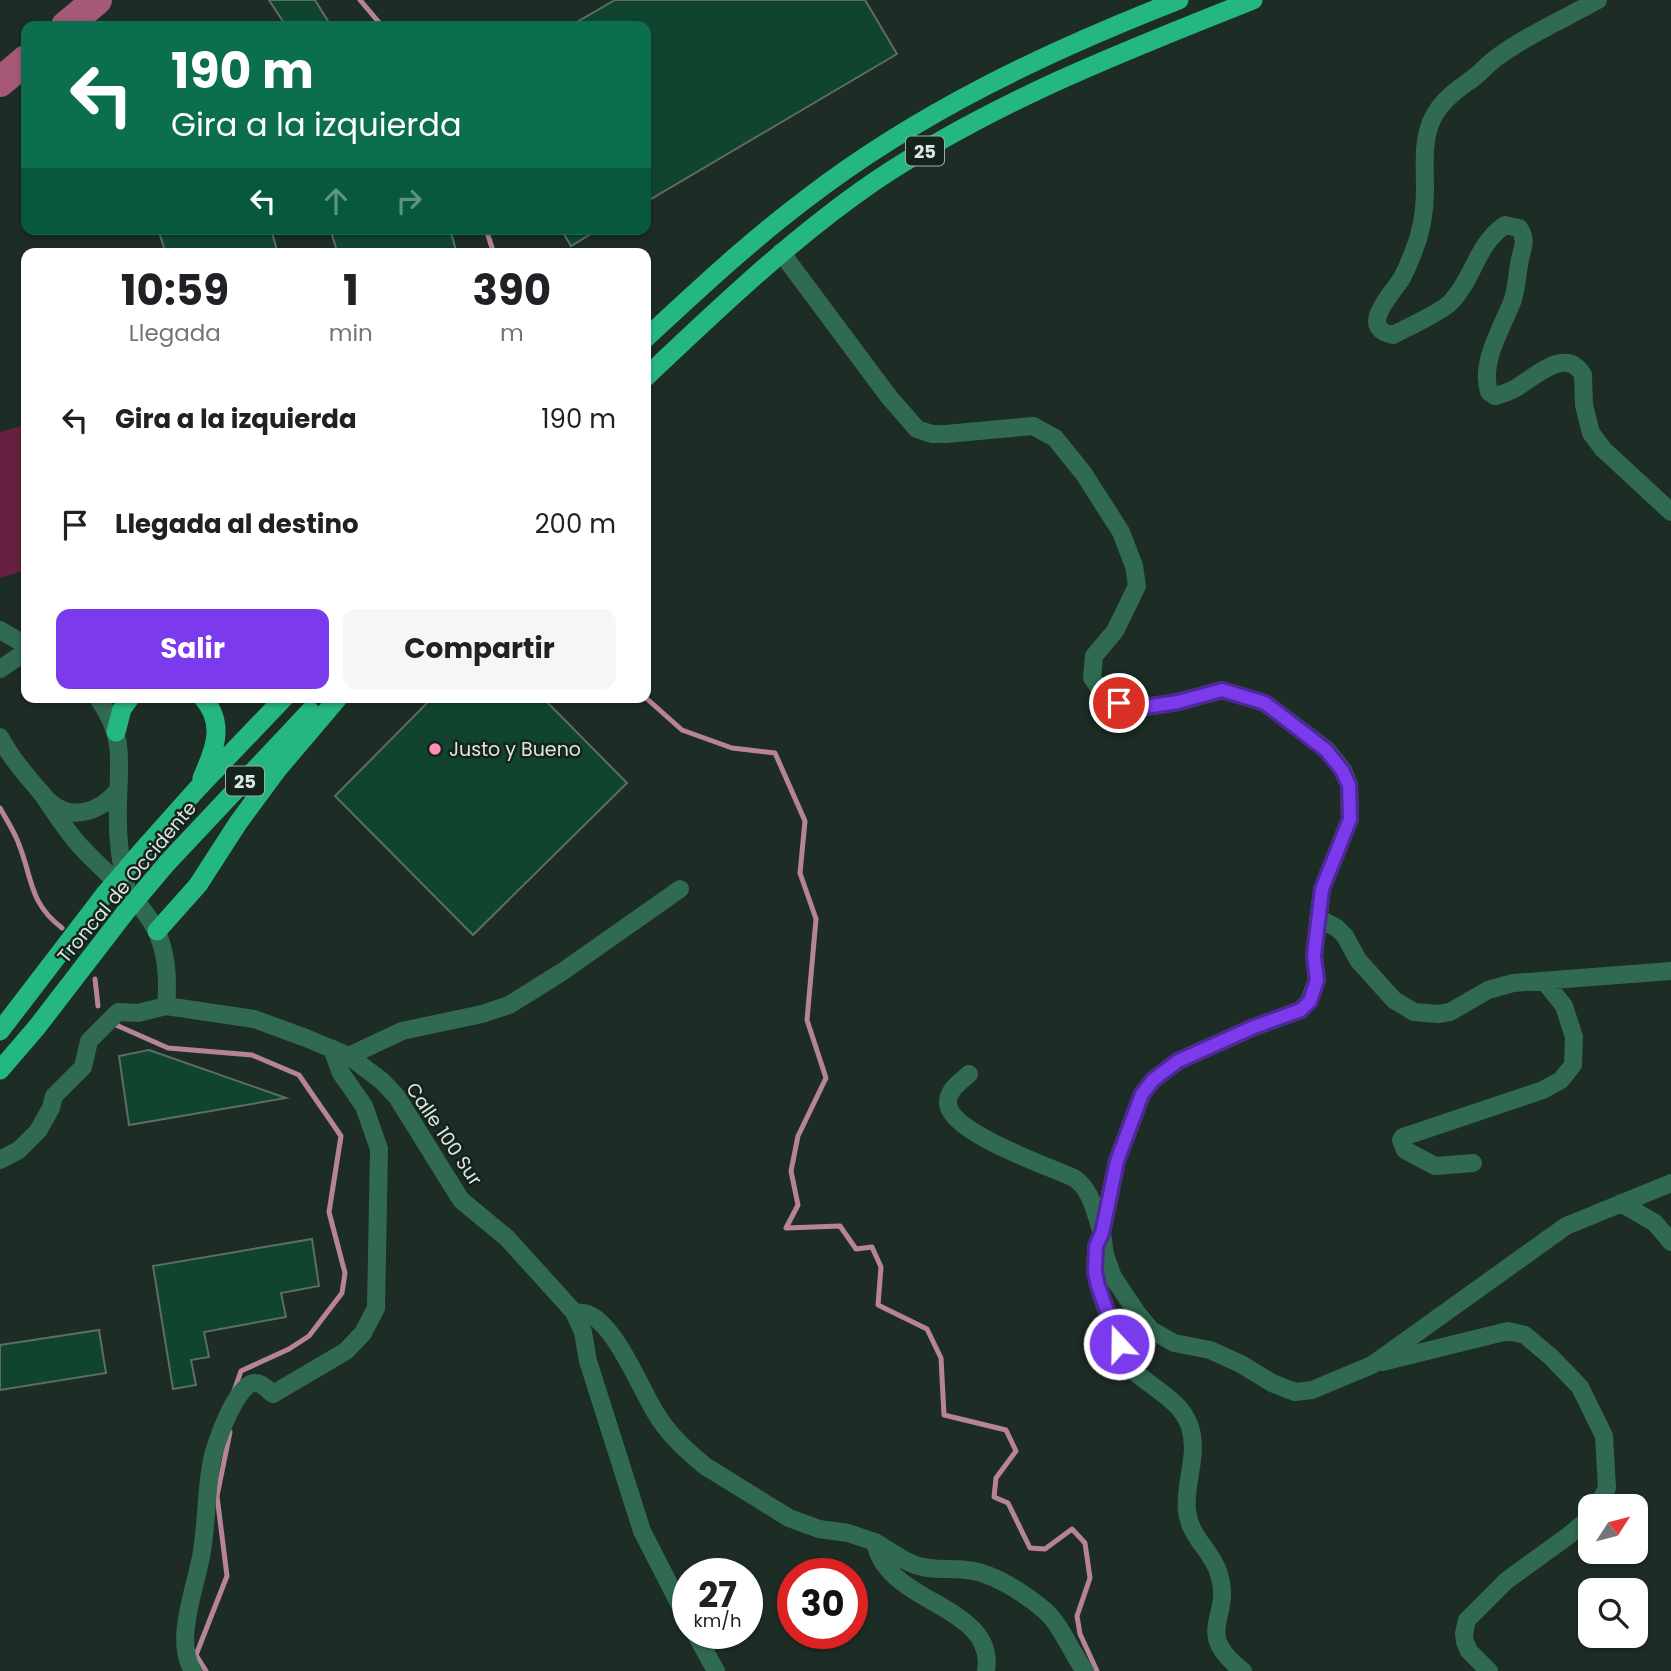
<!DOCTYPE html>
<html lang="es">
<head>
<meta charset="utf-8">
<style>
  body { margin:0; font-family:Poppins,sans-serif; background:#f6f6f6; color:#202124; height:100vh; display:flex; flex-direction:column; font-size:26px; white-space:nowrap }
  * { box-sizing:border-box; margin:0 }
  p { font-size:23px; color:#757577 }
  .icon { flex:none; width:38px; height:38px; fill:none; stroke:currentColor; stroke-width:2; stroke-linecap:round; stroke-linejoin:round }
  .map { position:relative; flex:1; overflow:hidden }
  .side { position:absolute; left:21px; top:248px; width:630px; height:455px; display:flex; flex-direction:column; background:#fff; border-radius:14px; box-shadow:0 2px 5px #0004 }
  .side>* { flex:none }
  .hud { position:absolute; left:21px; top:21px; width:630px; height:214px; border-radius:14px; box-shadow:0 2px 5px #0004; background:#0b6e4f; color:#fff; overflow:hidden }
  .needle { width:46px; rotate:54deg }
  .tools { position:absolute; left:1578px; top:1494px; display:grid; gap:14px }
  .tools a { display:grid; place-items:center; width:70px; height:70px; border-radius:14px; background:#fff; box-shadow:0 2px 5px #0004; font-size:35px }
  .speed { position:absolute; left:672px; top:1558px; display:flex; gap:14px; font-size:35px; font-weight:700; text-align:center }
  .speed>* { display:grid; place-content:center; width:91px; height:91px; border-radius:50%; background:#fff; box-shadow:0 2px 5px #0004; line-height:1 }
  .speed small { font-size:18px; font-weight:400 }
  .speed .limit { border:10px solid #d22; background:#fff; color:#111 }
  .pin { position:absolute; display:grid; place-items:center; width:60px; height:60px; color:#fff; margin:-30px; border:4px solid #fff; border-radius:50%; box-shadow:0 2px 7px #0007 }
  .me { position:absolute; width:77px; margin:-38px; rotate:339deg; stroke-linejoin:round; filter:drop-shadow(0 0 5px #0008) }
  .turn { display:flex; align-items:center; gap:24px; height:147px; padding:0 35px; font-size:32px }
  .turn .icon { width:91px; height:91px; stroke-width:2.5 }
  .turn b { display:block; font-size:49px; line-height:60px }
  .lanes { display:flex; align-items:center; height:66px; padding:0 35px; background:#0003; justify-content:center; gap:35px; direction:ltr }
  .lanes .off { opacity:.35 }
  .eta { display:flex; justify-content:space-evenly; align-items:center; height:119px; text-align:center }
  .eta b { font-size:42px; font-weight:700; line-height:49px }
  .button { display:flex; gap:14px; margin-top:auto; padding:14px 35px }
  .button a { flex:1; height:80px; border-radius:14px; background:#7c3aed; color:#fff; font-size:28px; font-weight:700; line-height:80px; text-align:center }
  .button a+a { background:#f6f6f6; color:#202124 }
  ul { padding:0; list-style:none }
  li { display:flex; align-items:center; gap:21px; height:105px; padding:0 35px }
  li div { flex:1 }
  li b { display:block; font-size:26px }
  li em { font-style:normal }
  .map>svg:first-child { display:block }
  .green { fill:#65213f }
  .lines { fill:none; stroke-linecap:round; stroke-linejoin:round }
  .stream { stroke:#b78397; stroke-width:5 }
  .river { stroke:#a65877; stroke-width:30 }
  .building { fill:#11442f; stroke:#5c6d64; stroke-width:2 }
  .minor { stroke:#306b51; stroke-width:18 }
  .tertiary { stroke:#306b51; stroke-width:18 }
  .trunk { stroke:#25b782; stroke-width:19 }
  .trunk-bridge { stroke:#25b782; stroke-width:19 }
  .route-casing { stroke:#51269a; stroke-width:18 }
  .route { stroke:#7c3aed; stroke-width:12 }
  .poi-dot { fill:#ff8eba; stroke:#14231b; stroke-width:2.5 }
  .labels { text-anchor:middle; dominant-baseline:central; stroke-width:5; stroke-linejoin:round; paint-order:stroke }
  .shield { fill:#14231b; stroke:#a1aca6; stroke-width:2 }
  .shield-label { font-size:18px; font-weight:bold; fill:#dee7e2 }
  .poi-label { font-size:19px; fill:#dee7e2; stroke:#14231b; text-anchor:start }
  .street-label { font-size:19px; fill:#dee7e2; stroke:#14231b }
</style>
</head>
<body>
<div class="map">
<svg width="1671" height="1671" viewBox="0 0 1671 1671">
  <rect width="100%" height="100%" fill="#1d2c25"/>
  <path class="green" d="M26,425v145l-26,8v-146z"/>
  <g class="lines">
    <path class="stream" d="M360,0l22,26
      M486,229l8,25
      M646,698l36,32 50,18 43,5 30,68 -5,52 16,46 -9,101 19,58 -28,58 -7,35 7,34 -12,23 54,-2 16,23 16,-2 9,20 -3,38 49,24 14,29 3,57 62,15 10,21 -20,27 -2,19 14,6 22,45 15,1 27,-20 13,14 5,35 -13,38 3,18 17,37
      M0,808c6,11 14,23 18,34 15,36 10,60 44,86
      M95,979l3,27
      M116,1025l52,23 84,7 47,20 42,61 -12,76 16,61 -3,20 -33,43 -20,13 -48,22 -7,20
      M206,1671l-10,-16 31,-79 -10,-80 13,-64"/>
    <path class="river" d="M66,26l31,-26
      M0,82l26,-22"/>
  </g>
  <path class="building" d="M269,0h46l16,26h-45z
    M615,0h250l32,54 -251,148v-176h-76z
    M158,229h113l7,25h-112z
    M330,229h120l7,25h-119z
    M561,229h38l-28,17z
    M432,698h111l84,85 -154,152 -138,-139z
    M149,1050l137,48 -157,27 -10,-69z
    M312,1239l7,47 -38,7 5,24 -82,15 5,25 -18,3 5,25 -23,4 -20,-123z
    M99,1330l7,43 -106,17v-45z"/>
  <g class="lines">
    <path class="minor" d="M1598,0c-34,19 -71,35 -102,58 -8,6 -13,12 -20,18 -13,10 -27,18 -37,32 -18,23 -14,54 -14,82 0,21 -4,44 -12,63 -3,8 -7,17 -11,25 -10,16 -45,50 -9,57 13,-7 49,-23 58,-33 23,-24 25,-57 54,-77l14,3c8,11 4,19 1,31 -3,14 -3,30 -8,43 -11,28 -32,60 -23,90l6,4c8,-2 14,-4 21,-8 20,-12 50,-42 67,-13l1,30 7,28 12,16 68,63
      M781,252l108,145 28,32 15,5h14l87,-8 22,12 29,36 37,58 13,34 3,20 -22,45 -21,25 -2,22 14,19 26,12 46,-7 44,-12 43,13 62,47 16,20 6,15 1,34 -28,70 -8,67 3,24 -8,21 -8,9 -47,17 -76,34 -25,19 -11,14 -25,67 -15,72 3,22 8,22 24,36 14,17 23,13 36,7 31,14 31,19 23,9 17,-2 60,-25 194,-139 105,-43
      M1318,918l19,10 8,8 13,24 36,40 20,12 24,2 12,-2 38,-22 25,-7 158,-12
      M349,1056l53,-25 80,-17 27,-9 53,-33 118,-83
      M969,1074c-9,8 -22,16 -21,30 3,29 100,62 126,74 18,12 21,35 28,55 -15,33 -1,65 12,96 6,14 7,27 17,39 19,20 50,31 59,59 9,29 -6,55 -3,84 3,26 23,38 31,60 17,47 -28,59 25,100
      M0,1160l19,-10 19,-19 13,-23 3,-12 29,-29 6,-26 29,-29 20,1 28,-7
      M1473,1163l-38,3 -30,-16 -4,-10 2,-3 140,-47 18,-10 12,-15 1,-28 -10,-31 -19,-24
      M1621,1203l34,20 16,19
      M574,1312c5,1 12,1 16,3 27,13 51,75 67,100 12,20 30,36 48,51l84,52 30,11 29,4 27,9c11,63 122,62 111,129
      M1382,1362l126,-31 17,4 26,22 29,30 24,49 3,52 -10,19
      M875,1542c12,7 25,17 38,22 16,7 36,4 53,6 24,1 58,23 77,39 19,16 27,42 42,62
      M193,1671c-20,-31 4,-86 9,-120 5,-30 4,-62 10,-91 3,-16 25,-78 43,-77 7,0 13,7 18,11l73,-43 17,-18 13,-25 3,-159 -15,-43 -23,-33 -9,-24
      M1489,1671l-20,-20 -4,-9 -1,-8 3,-14 39,-39 62,-45 23,-19"/>
    <path class="tertiary" d="M0,630l26,15
      M0,669l18,-12h8
      M98,698c27,39 21,62 20,105 -1,28 1,55 8,82
      M0,737c8,16 20,31 32,45 6,7 12,15 19,21 23,19 51,7 67,-13
      M41,792c13,19 25,39 41,56 53,56 92,70 84,158l88,13 52,19 43,18 33,25 15,16 64,103 46,38 67,74 9,20 5,29 54,170 46,90
      M695,1633l21,38"/>
    <path class="trunk" d="M646,338c52,-48 103,-96 160,-139 113,-87 240,-147 373,-199
      M646,377c73,-69 146,-139 229,-196 118,-79 247,-129 378,-181
      M116,732l6,-23 8,-11
      M202,778c12,-27 24,-54 1,-80
      M148,844l50,-56 86,-90
      M167,863l143,-152
      M157,931l41,-46 40,-62 39,-53 61,-72
      M0,1031l105,-137
      M0,1070l37,-43 87,-113"/>
    <path class="trunk-bridge" d="M105,894l43,-50
      M124,914l43,-51"/>
  </g>
  <g class="lines">
    <g class="route-casing">
      <path id="route" d="M1119,703l13,6 46,-7 44,-12 43,13 61,47 16,20 7,15 1,34 -28,70 -8,67 3,24 -7,21 -9,9 -47,17 -76,34 -25,19 -11,14 -25,67 -15,72 -6,13 -1,26 3,14 21,58"/>
    </g>
    <use href="#route" class="route"/>
  </g>
  <circle class="poi-dot" cx="435" cy="749" r="7"/>
  <g class="labels">
    <g class="shield">
      <rect x="906" y="136.5" width="38" height="29" rx="5"/>
      <rect x="226" y="766.5" width="38" height="29" rx="5"/>
    </g>
    <g class="shield-label">
      <text x="925" y="151">25</text>
      <text x="245" y="781">25</text>
    </g>
    <g class="poi-label">
      <text x="449" y="749">Justo y Bueno</text>
    </g>
    <g class="street-label">
      <text transform="translate(127 882) rotate(-50)">Troncal de Occidente</text>
      <text transform="translate(444 1134) rotate(56)">Calle 100 Sur</text>
    </g>
  </g>
</svg>
<div class="tools">
<a><svg class="needle" viewBox="-14 -14 28 28"><path d="M0-13l5 13h-10z" fill="#e53935"/><path d="M0 13l5-13h-10z" fill="#757577"/></svg></a>
<a><svg class="icon" aria-label="search" viewBox="0 0 24 24"><circle cx="10" cy="10" r="6"/><path d="M15 15l6 6"/></svg></a>
</div>
<div class="speed"><div>27<small>km/h</small></div><div class="limit">30</div></div>
<div class="pin" style="left:1119px;top:703px;background:#d93025"><svg class="icon" aria-label="arrive" viewBox="0 0 24 24"><path d="M6 21V4h12l-3 4 3 4H6"/></svg></div>
<svg class="me" style="left:1119px;top:1344px" viewBox="-20 -20 40 40"><circle r="17" fill="#7c3aed" stroke="#fff" stroke-width="3"/><path d="M0-11L8 9 0 5-8 9z" fill="#fff"/></svg>
<div class="hud">
<div class="turn"><svg class="icon" aria-label="left" viewBox="0 0 24 24"><path d="M17 20v-9H6M10 6l-5 5 5 5"/></svg><div><b>190 m</b>Gira a la izquierda</div></div>
<div class="lanes"><svg class="icon" aria-label="left" viewBox="0 0 24 24"><path d="M17 20v-9H6M10 6l-5 5 5 5"/></svg><svg class="icon off" aria-label="ahead" viewBox="0 0 24 24"><path d="M12 20V5M6 11l6-6 6 6"/></svg><svg class="icon off" aria-label="right" viewBox="0 0 24 24"><path d="M7 20v-9h11M14 6l5 5-5 5"/></svg></div>
</div>
<section class="side">
<div class="eta">
<div><b>10:59</b><p>Llegada</p></div>
<div><b>1</b><p>min</p></div>
<div><b>390</b><p>m</p></div>
</div>
<ul>
<li><svg class="icon" aria-label="left" viewBox="0 0 24 24"><path d="M17 20v-9H6M10 6l-5 5 5 5"/></svg><div><b>Gira a la izquierda</b></div><em>190 m</em></li>
<li><svg class="icon" aria-label="arrive" viewBox="0 0 24 24"><path d="M6 21V4h12l-3 4 3 4H6"/></svg><div><b>Llegada al destino</b></div><em>200 m</em></li>
</ul>
<div class="button"><a>Salir</a><a>Compartir</a></div>
</section>
</div>
</body>
</html>
